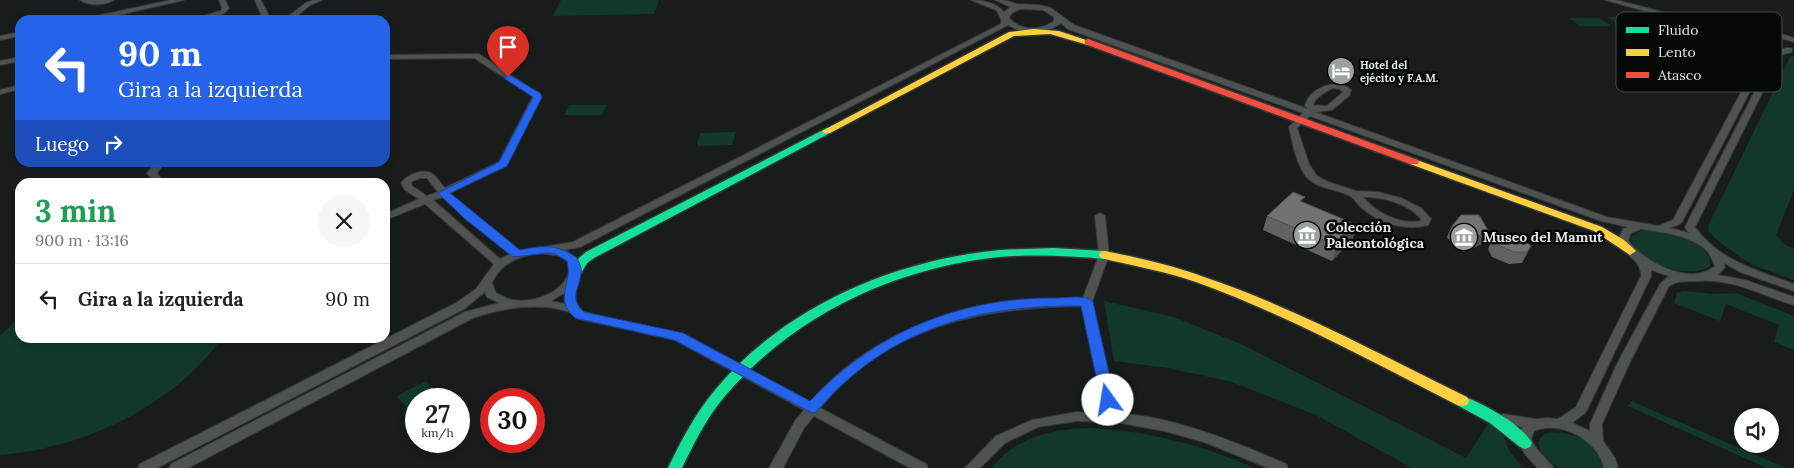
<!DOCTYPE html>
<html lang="es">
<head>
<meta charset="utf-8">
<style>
  body { margin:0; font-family:Lora,serif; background:#f6f6f6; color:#202124; height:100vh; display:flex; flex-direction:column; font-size:19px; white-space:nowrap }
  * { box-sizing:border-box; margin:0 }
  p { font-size:16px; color:#757577 }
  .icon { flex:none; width:28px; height:28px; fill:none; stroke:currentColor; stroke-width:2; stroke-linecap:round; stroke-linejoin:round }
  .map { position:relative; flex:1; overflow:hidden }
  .panel { position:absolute; left:15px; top:178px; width:375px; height:165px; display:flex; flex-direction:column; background:#fff; border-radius:15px; box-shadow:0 2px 8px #0003 }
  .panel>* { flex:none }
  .hud { position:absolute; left:15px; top:15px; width:375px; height:152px; border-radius:15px; box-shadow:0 2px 8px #0003; background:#2563eb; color:#fff; overflow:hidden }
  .tools { position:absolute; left:1734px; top:408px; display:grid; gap:10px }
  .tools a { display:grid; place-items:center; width:45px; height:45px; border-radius:50%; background:#fff; box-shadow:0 2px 8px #0003; font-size:25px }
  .speed { position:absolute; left:405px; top:388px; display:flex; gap:10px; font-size:25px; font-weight:700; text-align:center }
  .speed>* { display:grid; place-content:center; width:65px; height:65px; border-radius:50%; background:#fff; box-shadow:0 2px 8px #0003; line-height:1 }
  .speed small { font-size:12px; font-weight:400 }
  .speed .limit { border:8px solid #d22; background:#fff; color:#111 }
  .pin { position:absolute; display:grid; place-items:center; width:42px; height:42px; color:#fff; margin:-51px -21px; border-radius:50% 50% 50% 0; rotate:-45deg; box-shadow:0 0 5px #0007 }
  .pin .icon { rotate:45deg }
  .me { position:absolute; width:55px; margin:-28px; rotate:347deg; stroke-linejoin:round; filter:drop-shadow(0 0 4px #0008) }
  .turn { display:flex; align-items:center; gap:18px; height:105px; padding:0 20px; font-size:22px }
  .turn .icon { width:65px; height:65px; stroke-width:2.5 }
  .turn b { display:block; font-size:35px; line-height:42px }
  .then { display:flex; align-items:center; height:48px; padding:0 20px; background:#0003; gap:10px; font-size:19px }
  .round { display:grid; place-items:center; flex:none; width:52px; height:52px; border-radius:26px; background:#f6f6f6 }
  .headline { display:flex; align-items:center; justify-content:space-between; height:85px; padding:0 20px }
  h1 { font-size:30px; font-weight:800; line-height:38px; color:#1e9e55 }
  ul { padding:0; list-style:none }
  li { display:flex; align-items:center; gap:15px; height:70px; padding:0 20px; border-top:1px solid #e0e0e0 }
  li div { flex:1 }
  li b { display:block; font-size:19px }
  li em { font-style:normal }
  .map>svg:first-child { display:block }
  .green { fill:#11382b }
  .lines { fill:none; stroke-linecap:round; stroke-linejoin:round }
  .street-casing { stroke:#333836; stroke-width:2 }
  .fast-casing { stroke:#333836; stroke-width:3 }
  .slow-casing { stroke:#333836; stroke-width:3 }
  .jam-casing { stroke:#333836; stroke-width:3 }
  .street { fill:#4d5350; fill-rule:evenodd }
  .fast { fill:#16e098; fill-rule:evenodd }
  .slow { fill:#ffcf43; fill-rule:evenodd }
  .jam { fill:#f24e42; fill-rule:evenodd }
  .wall { fill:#5f6462 }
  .shaded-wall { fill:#4e5150 }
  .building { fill:#6f7472; stroke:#4e5150 }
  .route { fill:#2563eb; stroke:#184099 }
  .labels { text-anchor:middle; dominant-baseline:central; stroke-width:5; stroke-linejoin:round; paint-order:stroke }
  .far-poi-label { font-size:11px; font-weight:bold; fill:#e1e9e5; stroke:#050807; text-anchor:start }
  .poi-label { font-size:14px; font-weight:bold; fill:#e1e9e5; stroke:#050807; text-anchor:start }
  .key { fill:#050807; stroke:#474c4a; stroke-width:1 }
  .key-label { font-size:14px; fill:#e1e9e5 }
</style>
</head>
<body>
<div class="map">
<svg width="1794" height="468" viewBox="0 0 1794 468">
  <rect width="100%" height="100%" fill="#181d1b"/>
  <path class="green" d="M561,0h98l-5,14 -101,2z
    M1608,17h32l11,8h-33z
    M1569,18h31l11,8h-31z
    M526,28l-6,9h-33l6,-8z
    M1794,55v135l-18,45 8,9 10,5v31l-41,-15 -12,-7 -25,-19 -7,-7 -1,-6 82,-169z
    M569,105h38l-5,10h-38z
    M736,132l-4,13 -35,1 3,-13z
    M1650,230c18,3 63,11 60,36 -19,14 -76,-2 -79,-28 5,-7 11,-7 19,-8z
    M1685,291l29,3 22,-1 58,23v34l-20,-8 5,-17 -53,-21 -6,17 -46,-18 3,-10z
    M1104,301l70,16 69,28 223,113 23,-35 13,10 8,19 13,16h-111l-96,-53 -84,-33 -64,-14 -54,-7z
    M20,316v22h202c-50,69 -138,110 -222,117v-119z
    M426,381l16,18h-26v21l-19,-24z
    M1631,401l155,67h-19l-139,-62z
    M1089,428c56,2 114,17 165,40h-262c23,-31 60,-39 97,-40z
    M1551,432c21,0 52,11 52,36h-44c-10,-6 -17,-13 -21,-24 2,-8 6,-10 13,-12z"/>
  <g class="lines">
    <g class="street-casing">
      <path id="street" d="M80,0h34c-10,6 -25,6 -34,0z
        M171,0h13l-87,20h-14l4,-2z
        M219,0h6l4,8c-7,11 -26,12 -39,12l31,-9 1,-3z
        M255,0h6l8,16 6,4 -12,-1z
        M313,0h9l-12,5 -18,15h-9l23,-17z
        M971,0c11,0 26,3 33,12l7,-5 -16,-7h9l13,4 22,1 12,3 23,17 234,84 -3,-3c4,-18 32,-29 46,-16l-1,5 -18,15 -17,2 292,105 51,9 15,-6 91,-171 -10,-7 -17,-6 -132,-36h11l128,33v-3h3l28,2 19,6v4l-20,-6 -26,-2 12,4 12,11 -90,173 -2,2 -10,4 19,5 -4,-6 89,-173 12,-6h6v4l-11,3 -86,172c23,33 63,44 99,57v7l-54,-19 -16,-9 1,4 -7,8 27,5 49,17v8c-31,-9 -61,-27 -95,-24 -12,1 -19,-2 -30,5l-40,78 -27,60 1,17 12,17 3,10h-14c-5,-27 -44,-49 -70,-37l-3,8 5,9 18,20h-16c-11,-10 -26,-26 -15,-41l-24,-5 -2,-3 2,-3 4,-2 33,5 11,-1 11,1 18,-12 65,-131c0,-13 -8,-16 -16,-25 -3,-3 -5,-7 -7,-11l5,-11 5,-2 -27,-6 -291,-105 -13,12 12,36 8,12 11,6 28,9 22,1 23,6 20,10 10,11 -3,6c-22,6 -47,-1 -65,-16 -5,-4 -8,-10 -13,-13 -15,-8 -35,-7 -45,-21 -9,-13 -13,-33 -16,-48l14,-14 -235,-84 -7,-6c-16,12 -37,12 -53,2l-428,222 -16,3 3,1 12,11v12l-2,3 1,2c-4,12 -5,24 5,33l99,22 128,69c69,-83 171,-103 273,-105l16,-43 -4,-39 5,-3 5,3 4,39 -17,47 25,111c57,4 117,28 169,51l2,4h-20l-64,-26 -40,-11 -44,-8 -43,-2 -39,6 -33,16 -25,25h-15l31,-32 36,-16 45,-8 28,1 -23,-107c-99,1 -196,20 -262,102l106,56 2,4h-18l-96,-52 -10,12 -21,40h-14l26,-47 9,-11 -129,-70 -96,-21c-5,-2 -6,-4 -10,-7 -2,-1 -8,-2 -11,-3 -28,-6 -58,0 -85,9l-285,150h-19l2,-4 294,-152 34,-9 -12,-6 -2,-5 -21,17 -307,159h-19l2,-4 316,-161 20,-14 18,-25 -69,-60 -40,16v-6l34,-15 -14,-9 -4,-7c7,-9 24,-16 33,-8 4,4 7,9 11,13l54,-26 34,-66 -59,-38 -89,1v-4l94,-1 61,41 1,2 -35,69 -56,27 22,21 48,37 53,-9 428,-218v-6l-5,-8zM1022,9l21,1 11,7v4c-13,10 -34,10 -45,-3 2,-6 7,-8 13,-9zM1333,88l6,1 4,3 -16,14 -14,-1c2,-7 13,-14 20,-17zM420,178h7l11,14 -11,4 -15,-10 -1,-4zM443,197l23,21 44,36 -10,5 -67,-59zM1363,197c20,0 45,6 58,22v2c-21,4 -45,-8 -58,-24zM1641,229c20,3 57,7 69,26 2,3 3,8 5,11 -24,21 -72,-4 -87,-26l3,-7zM539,253l21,3 9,7c0,4 1,9 -1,12 -8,19 -35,28 -54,25 -6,0 -13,-5 -18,-7l-4,-10c8,-20 27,-27 47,-30zM1651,270l18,6 -9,8 -43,80 -27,60v7l-18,-8 13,-10 2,-3 64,-134zM564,293l1,11 -14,-3z
        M20,32v4l-20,4v-4z
        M20,57v4l-20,4v-4z
        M20,85v4l-20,5v-4z
        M156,162h9l-8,11 7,9h-9l-8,-9z"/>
    </g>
    <g class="fast-casing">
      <path id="fast" d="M827,128l5,3 -2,2 -236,125 -7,5 -7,12 -4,1 -6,-4 9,-14 7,-6z
        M1053,248l52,3 6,4 -6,4c-35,-3 -71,-5 -106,-2 -105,11 -205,58 -274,139 -18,21 -31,47 -43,72h-14c13,-27 27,-54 47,-78 69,-83 178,-130 285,-140 17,-1 35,-1 53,-2z
        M1462,396c19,6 61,29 70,47l-2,4 -5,2 -5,-2 -30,-24 -33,-18 -2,-4 2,-4z"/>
    </g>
    <g class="slow-casing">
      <path id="slow" d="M1033,29l26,2 33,11 -4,3 -38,-11 -36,2 -184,97h-6l-2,-2 187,-99z
        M1414,159l188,68 22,13 12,11 -6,4 -36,-24 -184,-67 -1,-2 1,-2z
        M1105,251c34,7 67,14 99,26 92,31 177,78 263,120l2,4 -2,4 -5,1 -5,-1c-86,-44 -170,-90 -261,-123 -31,-11 -63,-16 -95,-24l-2,-3 2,-3z"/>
    </g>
    <g class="jam-casing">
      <path id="jam" d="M1088,39l330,121 1,2 -1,2h-8l-325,-120v-4z"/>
    </g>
    <use href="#street" class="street"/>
    <use href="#fast" class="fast"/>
    <use href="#slow" class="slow"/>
    <use href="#jam" class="jam"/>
  </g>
  <path class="wall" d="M1303,202l54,23 -5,15 -20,21 -69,-31 4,-14z
    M1452,226l37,6 -5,11 -11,5 -18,-1 -8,-10z
    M1493,238l38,8 -9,17 -13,1 -17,-7 -4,-8z"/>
  <path class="shaded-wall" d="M1357,225l-5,15 -20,21 5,-15z
    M1489,232l-5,11 -11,5 5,-12z"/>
  <path class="building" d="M1293,192l12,5 -5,4 57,24 -20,21 -70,-30z
    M1461,215h18l10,17 -11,4h-18l-8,-10z
    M1497,233h11l13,5 10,8 -4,6h-13l-16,-7 -5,-7z"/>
  <path class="route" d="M508,74l32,19 2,4 -35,69 -57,27 70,57c24,-5 35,-6 56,7 3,4 6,11 5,16 -1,15 -13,25 3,39l99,21 127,68c65,-69 151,-104 246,-103 10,0 31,-4 37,4l22,98 -2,3h-10l-2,-3 -20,-94c-88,-1 -171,16 -238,78 -10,8 -18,19 -27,28l-4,1 -138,-73 -99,-22c-22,-20 -2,-34 -8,-57l-12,-7 -6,-1 -36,4 -48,-38 -27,-26 61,-31 34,-65 -28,-18v-4z"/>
  <defs>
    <g id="hotel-disc" transform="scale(1.4375)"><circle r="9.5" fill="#9ba29e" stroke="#050807"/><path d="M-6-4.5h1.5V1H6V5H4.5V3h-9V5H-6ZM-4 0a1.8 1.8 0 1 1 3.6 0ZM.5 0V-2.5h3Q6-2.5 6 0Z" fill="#fff"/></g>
    <g id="museum-disc" transform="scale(1.4375)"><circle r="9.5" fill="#9ba29e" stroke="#050807"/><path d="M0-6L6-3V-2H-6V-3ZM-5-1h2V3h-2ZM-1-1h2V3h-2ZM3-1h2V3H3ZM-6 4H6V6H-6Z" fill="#fff"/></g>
  </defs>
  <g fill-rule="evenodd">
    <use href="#hotel-disc" x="1341" y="71"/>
    <use href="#museum-disc" x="1307" y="235"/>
    <use href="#museum-disc" x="1464" y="237"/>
  </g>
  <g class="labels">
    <g class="far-poi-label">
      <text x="1360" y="65">Hotel del<tspan x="1360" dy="13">ejécito y F.A.M.</tspan></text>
    </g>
    <g class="poi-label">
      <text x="1326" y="227">Colección<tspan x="1326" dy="16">Paleontológica</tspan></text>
      <text x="1483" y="237">Museo del Mamut</text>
    </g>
  </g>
  <rect x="1616" y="12" width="166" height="80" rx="8" class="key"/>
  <rect x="1626" y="27" width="23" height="6" fill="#16e098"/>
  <rect x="1626" y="49" width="23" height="7" fill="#ffcf43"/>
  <rect x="1626" y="72" width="23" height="6" fill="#f24e42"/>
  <g class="key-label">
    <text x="1658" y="35">Fluido</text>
    <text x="1658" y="57">Lento</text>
    <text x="1658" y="80">Atasco</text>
  </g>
</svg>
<div class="tools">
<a><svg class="icon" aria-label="sound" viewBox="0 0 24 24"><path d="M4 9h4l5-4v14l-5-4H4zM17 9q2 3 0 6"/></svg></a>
</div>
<div class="speed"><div>27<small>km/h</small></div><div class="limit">30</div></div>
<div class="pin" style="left:508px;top:77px;background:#d93025"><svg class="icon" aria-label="arrive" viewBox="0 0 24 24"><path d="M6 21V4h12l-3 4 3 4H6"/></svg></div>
<svg class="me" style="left:1108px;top:400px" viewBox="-20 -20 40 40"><circle r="19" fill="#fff"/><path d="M0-13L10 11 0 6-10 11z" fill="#2563eb"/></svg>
<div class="hud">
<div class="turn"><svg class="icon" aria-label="left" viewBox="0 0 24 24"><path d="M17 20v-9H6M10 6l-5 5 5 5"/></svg><div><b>90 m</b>Gira a la izquierda</div></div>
<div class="then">Luego<svg class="icon" aria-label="right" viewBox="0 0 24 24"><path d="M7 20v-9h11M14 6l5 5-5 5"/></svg></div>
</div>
<section class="panel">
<div class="headline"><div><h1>3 min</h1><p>900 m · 13:16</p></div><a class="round"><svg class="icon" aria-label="close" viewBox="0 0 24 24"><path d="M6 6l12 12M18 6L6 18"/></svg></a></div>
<ul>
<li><svg class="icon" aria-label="left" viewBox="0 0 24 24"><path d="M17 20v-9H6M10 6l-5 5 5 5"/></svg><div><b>Gira a la izquierda</b></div><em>90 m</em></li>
</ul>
</section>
</div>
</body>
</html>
